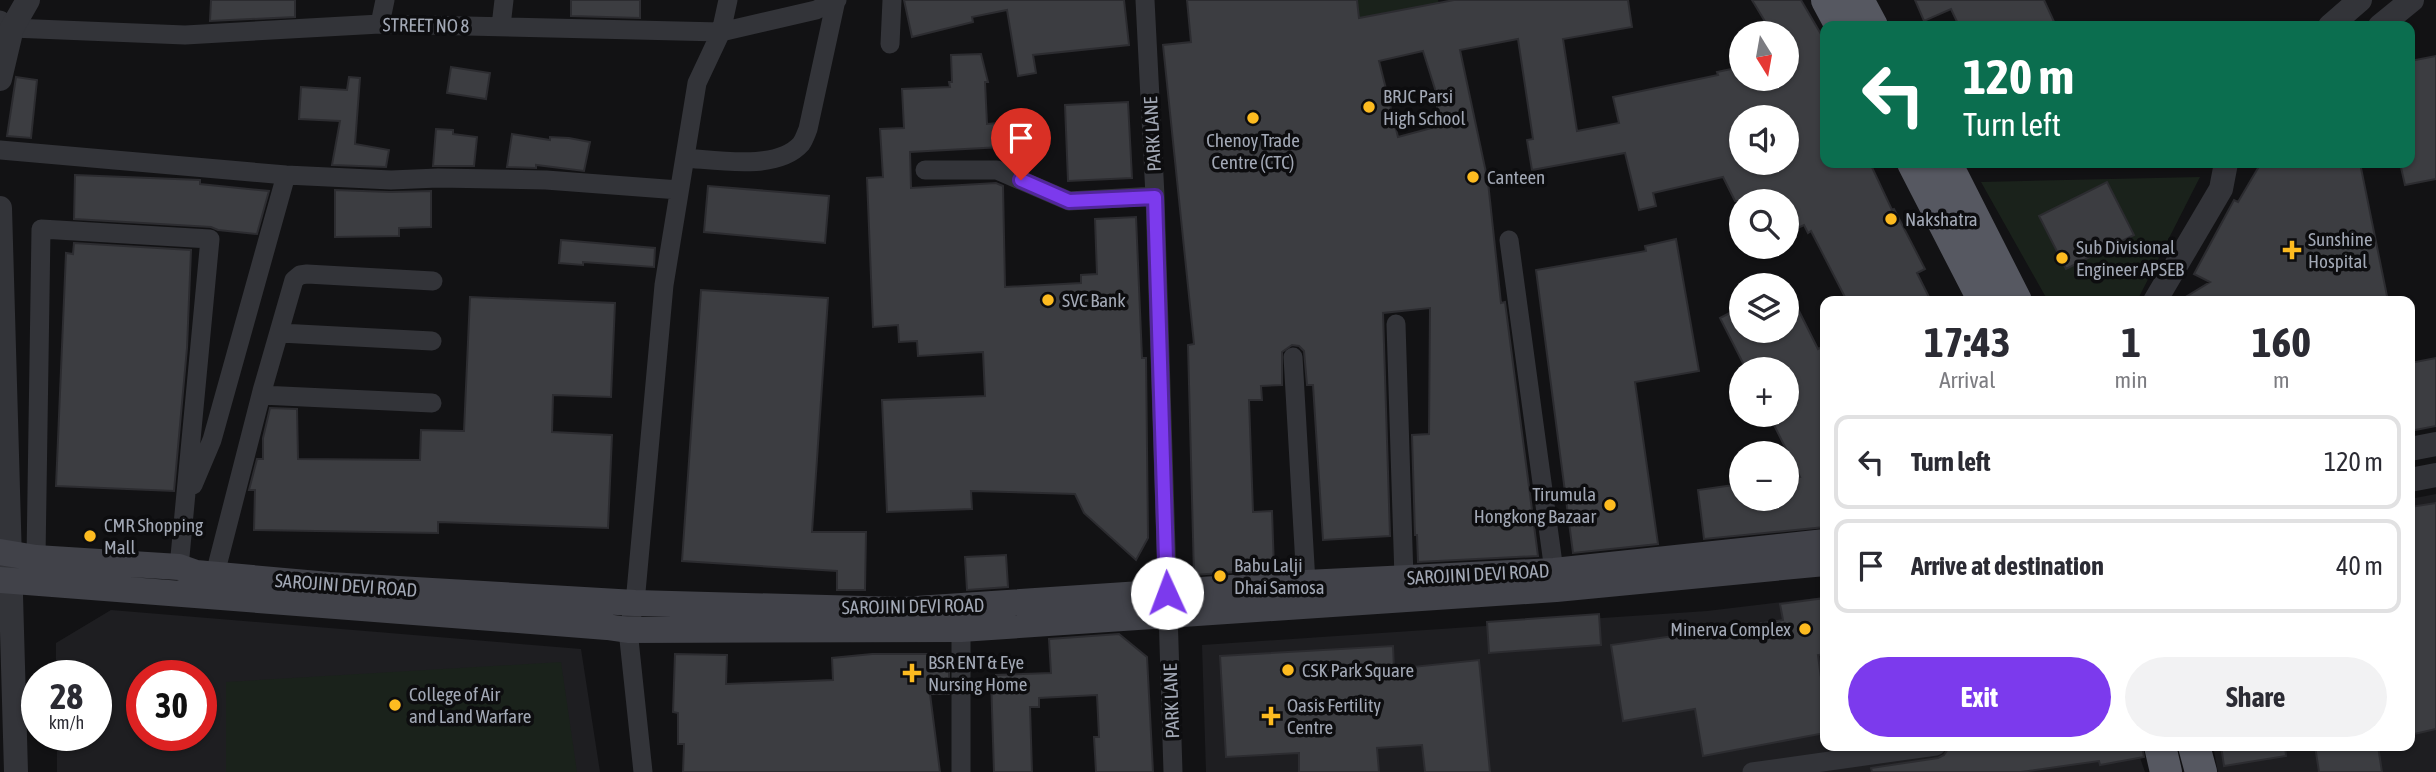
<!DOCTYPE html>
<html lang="en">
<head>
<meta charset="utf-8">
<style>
  body { margin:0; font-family:"Asap Condensed",sans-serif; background:#f2f2f3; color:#2b2b33; height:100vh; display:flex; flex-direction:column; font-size:26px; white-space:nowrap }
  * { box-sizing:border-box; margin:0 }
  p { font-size:23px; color:#7c7c81 }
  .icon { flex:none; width:38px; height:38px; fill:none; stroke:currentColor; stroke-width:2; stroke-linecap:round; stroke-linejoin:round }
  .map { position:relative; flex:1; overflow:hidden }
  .details { position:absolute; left:1820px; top:296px; width:595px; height:455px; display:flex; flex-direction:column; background:#fff; border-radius:14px; box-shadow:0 2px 5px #0004 }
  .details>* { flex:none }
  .hud { position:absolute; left:1820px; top:21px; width:595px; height:147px; border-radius:14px; box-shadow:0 2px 5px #0004; background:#0b6e4f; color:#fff; overflow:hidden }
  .needle { width:46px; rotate:169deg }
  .fabs { position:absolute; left:1729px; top:21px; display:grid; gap:14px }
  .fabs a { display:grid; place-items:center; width:70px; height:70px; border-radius:50%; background:#fff; box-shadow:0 2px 5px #0004; font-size:35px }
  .speed { position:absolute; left:21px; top:660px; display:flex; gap:14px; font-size:35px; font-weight:700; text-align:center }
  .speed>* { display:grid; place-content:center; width:91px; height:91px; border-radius:50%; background:#fff; box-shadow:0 2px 5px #0004; line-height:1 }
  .speed small { font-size:18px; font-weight:400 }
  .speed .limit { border:10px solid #d22; background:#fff; color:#111 }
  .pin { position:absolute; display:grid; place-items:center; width:60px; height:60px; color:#fff; margin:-72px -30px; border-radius:50% 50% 50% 0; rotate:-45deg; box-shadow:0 0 7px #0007 }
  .pin .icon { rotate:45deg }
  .me { position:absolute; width:77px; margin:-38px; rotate:358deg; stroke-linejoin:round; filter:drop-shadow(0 0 5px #0008) }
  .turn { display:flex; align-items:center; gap:24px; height:147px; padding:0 28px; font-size:32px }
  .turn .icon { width:91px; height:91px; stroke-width:2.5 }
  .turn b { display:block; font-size:49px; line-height:60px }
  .eta { display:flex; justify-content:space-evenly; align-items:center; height:119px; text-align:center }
  .eta b { font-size:42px; font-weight:700; line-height:49px }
  .primary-button { display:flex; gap:14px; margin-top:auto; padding:14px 28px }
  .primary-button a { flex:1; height:80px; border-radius:42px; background:#7c3aed; color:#fff; font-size:28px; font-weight:700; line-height:80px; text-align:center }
  .primary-button a+a { background:#f2f2f3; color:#2b2b33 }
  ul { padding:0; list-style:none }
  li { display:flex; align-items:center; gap:21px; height:94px; margin:0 14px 10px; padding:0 14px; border:4px solid #e1e1e2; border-radius:14px }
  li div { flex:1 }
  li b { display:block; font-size:26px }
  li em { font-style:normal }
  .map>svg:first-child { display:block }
  .built { fill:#1e1e21; fill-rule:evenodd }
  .green { fill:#1a221b }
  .building { fill:#3c3d41; stroke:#2c2c30; stroke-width:2; fill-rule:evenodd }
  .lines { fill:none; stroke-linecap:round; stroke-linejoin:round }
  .minor { stroke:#333439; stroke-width:19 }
  .tertiary { stroke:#333439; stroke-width:24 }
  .secondary { stroke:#414249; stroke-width:26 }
  .trunk { stroke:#565861; stroke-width:32 }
  .route-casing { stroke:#51269a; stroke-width:18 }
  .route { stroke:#7c3aed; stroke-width:12 }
  .poi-dot { fill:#fdbb20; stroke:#0d0d0f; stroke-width:2.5 }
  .labels { text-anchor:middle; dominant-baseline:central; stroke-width:7; stroke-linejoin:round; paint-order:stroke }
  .street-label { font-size:19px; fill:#a2a8b5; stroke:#0d0d0f }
  .poi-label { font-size:19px; fill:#a2a8b5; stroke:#0d0d0f; text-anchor:start }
</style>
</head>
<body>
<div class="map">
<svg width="2436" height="772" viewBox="0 0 2436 772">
  <rect width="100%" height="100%" fill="#121214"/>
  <path class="built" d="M2436,494v278h-218l-5,-26h197v-247z
    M1825,597v149h311l9,26h-939l-4,-127 505,-34z
    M111,610l470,39 19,123h-543v-37h39v-59l-40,-1v-32zM142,676h59v59h-59z"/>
  <path class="green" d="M1334,0h104l1,3 -103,19z
    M2200,177l-63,124h-89l-67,-119z
    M561,662l16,110h-351v-90z"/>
  <path class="building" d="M211,0h84v17l-85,4z
    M571,0h69v18l-69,-2z
    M904,0h220l5,45 -96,10 3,18 -18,3 -11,-66 -35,7 1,5 -61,15z
    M1187,0h170l2,18 95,-18h174l4,27 -69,12 14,92 42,-8 -6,-26 105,-22 -1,-3 24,-5v12h13l2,8 31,-7v-47h-15l-20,-33h49l24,41v122h45l22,47 2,-1 31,60 -8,4 14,28h-84l-36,-70 -3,2 -4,-8 -17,8v-32h-52l-12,-24 -70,16 3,13 -17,4 -14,-57 -93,17 -5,-30 6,-1 -15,-100 -58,11 28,132 13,121 4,-1 33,254 -120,6 -1,-27h-2l-3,-100 17,-1 1,-126 -47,5 7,223 -67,4 -10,-155h-6l-3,-34 -5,-5 -7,-1 -10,7v33l-21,1 1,14h-13l4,112 19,-1 2,58 -80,6 -6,-230 6,-1 -31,-299 28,-3zM1423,51l12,38 4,37 -41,11 -19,-76zM1741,117h46v46h-46z
    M1915,0h129l12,26h-97l-8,-17 -27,12z
    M981,54l7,28h-3l2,42 11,-1 4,24 -92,5 1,36 85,-5 7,3 2,101 76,-4v-8l16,-1 -2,-55 41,-2 6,141h4l2,180 -12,22 -52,-47 -9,-19 -104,-3 1,18 -85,3 -5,-112 103,-4 -2,-44 -65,4 -1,-15 -18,1 -1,-17 -25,2 -6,-149 16,-1 -3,-48 24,-1 -2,-39 48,-2 -1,-5h3l-1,-27z
    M2436,56v123l-31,6 -5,-22h10v-102z
    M451,67l39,6 -4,26 -39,-6z
    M16,77l21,3 -6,58 -24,-2z
    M349,77l11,1 -5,66 34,6 -3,17 -54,-2 8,-44 -41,-2 2,-32 46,3z
    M1128,102l4,76 -64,3 -3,-76z
    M436,129l17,1v4l24,3 -3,29h-41z
    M512,134l38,6v-3l19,1 21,4 -6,29 -48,-6v3l-29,-1z
    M2261,163h99l28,138h-209l31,-19 -16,-8 40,-74 4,2z
    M75,175l125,5v4l69,7 -12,43 -39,-4 -7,-3 -137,-8z
    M2107,182l27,53 -68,34 -27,-53z
    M708,186l121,10 -4,47 -121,-11z
    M335,190l55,2 41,-1v36l-32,1v8l-64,1z
    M1676,239l23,132 -64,11 23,162 -85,9 -37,-283 110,-19 -1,-5z
    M561,240l94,8 -1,19 -71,-5v3l-24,-2z
    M74,243l117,7 -4,98 -13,143 -118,-5 10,-233 7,1z
    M1787,287l31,62 7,-4v182l-121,12 -6,-49 43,-6v15h46v-20l13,-2 -31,-62h18v-46h-41l-26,-51 21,-11v24h46z
    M701,290l127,8 -16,234h54l-1,58h-28v-19l-155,-10z
    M470,297l145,6 -4,94 -58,-2 -1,37 60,3 -4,93 -170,-6v11l-184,-3 1,-40h-6l8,-31h6v-21l7,-30 27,1 1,50 122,1 1,-30 43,1z
    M2436,358v68l-26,5v-68z
    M2436,503v226l-26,6v-228z
    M1006,555l2,32 -41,3 -2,-33z
    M1825,598v56l-7,1 7,52v26l-122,23 -8,-47 -72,12 -12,-76 172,-25 -3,-16z
    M1599,614l2,31 -112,8 -2,-31z
    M1119,634l28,23 6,115h-57l-2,-35h5l-2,-42 -58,3v9h-9l2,65h-38l-3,-94h5v-3l55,-2 -2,-34z
    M1393,646l1,23 85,-9 11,112h-65l-3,-27 -45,3 2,24h-80v-19l-73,4 -6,-101z
    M675,654l52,1 -1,29 107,-4 -1,-22 40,-4h77v40h-19l10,78h-257l1,-28h-6v-31l-5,-1z
    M1975,746h167l2,11 -44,8 -1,-4 -78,11h-149l-1,-4 67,-10 6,-3 4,-6z
    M2221,746h64l1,10 -62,10z
    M2315,746h63l4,26h-63z"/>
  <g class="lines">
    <path class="minor" d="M1145,0l10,196 18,576
      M0,20l12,8 173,7 195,-11 341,8 95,-22 21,-10
      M380,24l5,-24
      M501,26l3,-26
      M890,44l2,-44
      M0,150l286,25 105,5 47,-2 108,2 133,10
      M685,158c32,2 92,13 116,-14 3,-4 5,-10 7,-15l28,-129
      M925,170h72l72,31 86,-5
      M1509,240l45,331
      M1396,324l8,254
      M280,333l152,8
      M1293,357l13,226
      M261,395l171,8
      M193,485l19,-45 74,-265
      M36,558l5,-329 169,10 -31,328
      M215,574l47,-183 32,-111 6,-5 7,-1 126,7
      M961,629v143
      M643,772l-15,-142 7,-27 29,-318 33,-202 24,-51 7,-32
      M1752,772l184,-26"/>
    <path class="tertiary" d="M2330,26l30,-26
      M2380,26l32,-26
      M0,79l12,-51 16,-28
      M0,208l16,564
      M2155,301l66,-112 5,-26
      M2410,449l26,-5
      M2410,480l26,-5"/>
    <path class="secondary" d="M0,552l36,6 143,9 17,6 133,12 306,18 266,7 405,-27 248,-12 271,-29
      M0,580l607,47 21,3 333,-1 595,-40 269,-26"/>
    <path class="trunk" d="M1827,0l14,26
      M1858,0l14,26
      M1913,163l71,138
      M1946,163l70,138
      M2160,746l6,26
      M2194,746l7,26"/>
  </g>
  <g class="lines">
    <g class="route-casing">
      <path id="route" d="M1021,180l48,21 86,-4 12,396"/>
    </g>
    <use href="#route" class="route"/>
  </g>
  <g class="poi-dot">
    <circle cx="1369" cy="107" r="7"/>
    <circle cx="1253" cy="118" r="7"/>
    <circle cx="1473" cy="177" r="7"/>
    <circle cx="1891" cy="219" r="7"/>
    <path d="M2288.5 239.5h7v7h7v7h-7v7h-7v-7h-7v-7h7z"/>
    <circle cx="2062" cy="258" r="7"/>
    <circle cx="1048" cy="300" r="7"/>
    <circle cx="1610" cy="505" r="7"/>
    <circle cx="90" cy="536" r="7"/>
    <circle cx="1220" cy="576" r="7"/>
    <circle cx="1805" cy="629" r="7"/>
    <circle cx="1288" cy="670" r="7"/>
    <path d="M908.5 662.5h7v7h7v7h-7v7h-7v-7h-7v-7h7z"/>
    <circle cx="395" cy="705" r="7"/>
    <path d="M1267.5 705.5h7v7h7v7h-7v7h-7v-7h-7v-7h7z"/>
  </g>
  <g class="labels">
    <g class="street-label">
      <text transform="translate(426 25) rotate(1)">STREET NO 8</text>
      <text transform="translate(1152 134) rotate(-93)">PARK LANE</text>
      <text transform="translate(1478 574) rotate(-3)">SAROJINI DEVI ROAD</text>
      <text transform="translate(346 585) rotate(4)">SAROJINI DEVI ROAD</text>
      <text transform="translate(913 606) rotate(-1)">SAROJINI DEVI ROAD</text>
      <text transform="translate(1171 701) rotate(-92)">PARK LANE</text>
    </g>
    <g class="poi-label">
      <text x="1383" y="96">BRJC Parsi<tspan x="1383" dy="22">High School</tspan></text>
      <text x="1253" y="140" text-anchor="middle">Chenoy Trade<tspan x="1253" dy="22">Centre (CTC)</tspan></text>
      <text x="1487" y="177">Canteen</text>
      <text x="1905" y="219">Nakshatra</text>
      <text x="2308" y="239">Sunshine<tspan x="2308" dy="22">Hospital</tspan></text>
      <text x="2076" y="247">Sub Divisional<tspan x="2076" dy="22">Engineer APSEB</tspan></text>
      <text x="1062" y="300">SVC Bank</text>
      <text x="1596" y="494" text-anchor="end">Tirumula<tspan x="1596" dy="22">Hongkong Bazaar</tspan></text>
      <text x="104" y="525">CMR Shopping<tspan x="104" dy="22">Mall</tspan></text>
      <text x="1234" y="565">Babu Lalji<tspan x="1234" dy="22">Dhai Samosa</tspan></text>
      <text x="1791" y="629" text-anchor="end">Minerva Complex</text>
      <text x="928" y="662">BSR ENT &amp; Eye<tspan x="928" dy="22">Nursing Home</tspan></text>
      <text x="1302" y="670">CSK Park Square</text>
      <text x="409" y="694">College of Air<tspan x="409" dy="22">and Land Warfare</tspan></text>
      <text x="1287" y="705">Oasis Fertility<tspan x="1287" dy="22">Centre</tspan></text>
    </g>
  </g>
</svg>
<div class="fabs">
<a><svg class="needle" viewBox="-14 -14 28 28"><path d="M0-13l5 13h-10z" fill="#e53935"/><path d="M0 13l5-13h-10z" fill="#7c7c81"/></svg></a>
<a><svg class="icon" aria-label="sound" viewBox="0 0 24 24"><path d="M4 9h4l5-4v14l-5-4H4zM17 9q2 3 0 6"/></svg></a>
<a><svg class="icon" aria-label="search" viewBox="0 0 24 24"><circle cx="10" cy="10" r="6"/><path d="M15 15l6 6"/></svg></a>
<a><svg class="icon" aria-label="layers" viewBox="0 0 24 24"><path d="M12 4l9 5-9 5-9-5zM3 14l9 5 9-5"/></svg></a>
<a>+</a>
<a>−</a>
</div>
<div class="speed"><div>28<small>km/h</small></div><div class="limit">30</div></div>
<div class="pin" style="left:1021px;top:180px;background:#d93025"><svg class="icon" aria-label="arrive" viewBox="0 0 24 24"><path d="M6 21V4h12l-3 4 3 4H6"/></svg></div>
<svg class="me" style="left:1167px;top:593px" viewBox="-20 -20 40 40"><circle r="19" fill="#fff"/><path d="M0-13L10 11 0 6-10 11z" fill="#7c3aed"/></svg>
<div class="hud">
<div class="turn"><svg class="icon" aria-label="left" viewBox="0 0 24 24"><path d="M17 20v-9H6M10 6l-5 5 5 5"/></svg><div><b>120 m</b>Turn left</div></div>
</div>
<section class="details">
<div class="eta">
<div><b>17:43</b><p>Arrival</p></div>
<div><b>1</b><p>min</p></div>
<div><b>160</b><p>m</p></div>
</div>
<ul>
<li><svg class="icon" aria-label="left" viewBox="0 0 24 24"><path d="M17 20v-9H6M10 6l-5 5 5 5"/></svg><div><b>Turn left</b></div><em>120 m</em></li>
<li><svg class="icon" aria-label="arrive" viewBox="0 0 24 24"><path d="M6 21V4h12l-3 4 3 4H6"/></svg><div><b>Arrive at destination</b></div><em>40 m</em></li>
</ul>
<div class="primary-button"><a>Exit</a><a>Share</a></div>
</section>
</div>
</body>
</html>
